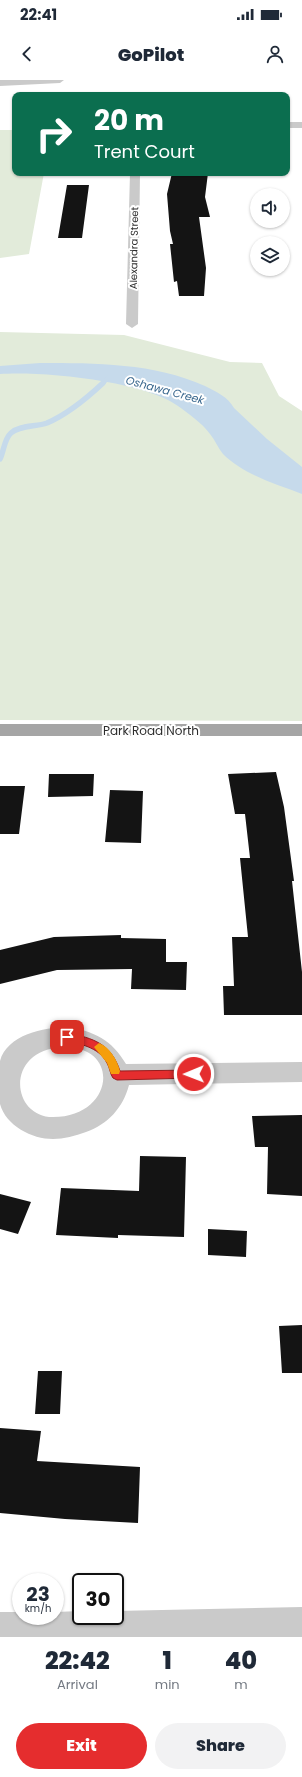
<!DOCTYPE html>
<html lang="en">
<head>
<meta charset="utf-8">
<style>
  body { margin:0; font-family:Poppins,sans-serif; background:#f2f2f3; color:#1f2937; height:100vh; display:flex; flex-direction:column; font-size:15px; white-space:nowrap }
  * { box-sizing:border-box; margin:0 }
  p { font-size:13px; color:#747a83 }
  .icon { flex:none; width:22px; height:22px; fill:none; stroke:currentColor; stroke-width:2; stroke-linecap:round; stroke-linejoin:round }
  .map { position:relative; height:1557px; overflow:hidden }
  .drawer { display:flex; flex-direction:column; background:#fff; flex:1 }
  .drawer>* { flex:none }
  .banner { position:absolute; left:12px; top:12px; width:278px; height:84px; border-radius:8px; box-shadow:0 1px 3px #0004; background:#0b6e4f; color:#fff; overflow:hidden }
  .fabs { position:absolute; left:250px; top:108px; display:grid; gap:8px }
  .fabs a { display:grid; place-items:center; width:40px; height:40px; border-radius:50%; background:#fff; box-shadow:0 1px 3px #0004; font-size:20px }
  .speed { position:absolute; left:12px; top:1493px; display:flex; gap:8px; font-size:20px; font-weight:700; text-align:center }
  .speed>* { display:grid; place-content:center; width:52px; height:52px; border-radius:50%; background:#fff; box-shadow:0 1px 3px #0004; line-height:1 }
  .speed small { font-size:10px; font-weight:400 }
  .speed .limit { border:2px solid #111; border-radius:6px; background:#fff; color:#111 }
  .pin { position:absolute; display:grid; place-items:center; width:34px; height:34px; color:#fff; margin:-17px; border-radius:8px; box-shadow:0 2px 6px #0006 }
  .me { position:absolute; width:44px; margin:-22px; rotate:269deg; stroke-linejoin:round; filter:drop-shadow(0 0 3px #0008) }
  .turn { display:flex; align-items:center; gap:14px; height:84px; padding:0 16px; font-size:18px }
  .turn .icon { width:52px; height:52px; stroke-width:2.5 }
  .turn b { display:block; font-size:28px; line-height:34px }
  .eta { display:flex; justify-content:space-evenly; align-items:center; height:68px; text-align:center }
  .eta b { font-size:24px; font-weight:800; line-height:28px }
  .button { display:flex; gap:8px; margin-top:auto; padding:8px 16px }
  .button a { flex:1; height:46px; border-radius:24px; background:#e52d2e; color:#fff; font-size:16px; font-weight:800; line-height:46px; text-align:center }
  .button a+a { background:#f2f2f3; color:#1f2937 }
  .status { display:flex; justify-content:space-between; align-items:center; height:28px; padding:0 20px; background:#fff; direction:ltr }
  .status svg { height:11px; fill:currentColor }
  header { display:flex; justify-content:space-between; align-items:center; height:52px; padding:0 16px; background:#fff; font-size:18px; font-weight:800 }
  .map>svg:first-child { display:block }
  .green { fill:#e2ebda }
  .water { fill:#c6daeb }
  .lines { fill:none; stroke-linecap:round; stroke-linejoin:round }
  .stream-far1 { stroke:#c6daeb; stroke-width:4.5 }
  .stream { stroke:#c6daeb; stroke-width:5.5 }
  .building { fill:#141414 }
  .minor { fill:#cacaca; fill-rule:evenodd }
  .major { fill:#a5a5a5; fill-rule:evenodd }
  .route { fill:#e52d2e; stroke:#951d1e }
  .slow { fill:#f59e0b }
  .labels { text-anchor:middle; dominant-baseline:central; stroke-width:4; stroke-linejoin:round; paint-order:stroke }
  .far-street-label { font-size:10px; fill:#2d2d2d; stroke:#fff }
  .far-water-label { font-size:11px; font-style:italic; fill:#3b698f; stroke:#fff }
  .street-label { font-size:12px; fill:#2d2d2d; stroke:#fff }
</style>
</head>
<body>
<div class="status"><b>22:41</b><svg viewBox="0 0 49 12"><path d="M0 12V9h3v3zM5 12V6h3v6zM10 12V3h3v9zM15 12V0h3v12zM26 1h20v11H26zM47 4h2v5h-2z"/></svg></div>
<header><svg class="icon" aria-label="back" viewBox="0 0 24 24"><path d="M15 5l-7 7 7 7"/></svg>GoPilot<svg class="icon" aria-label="person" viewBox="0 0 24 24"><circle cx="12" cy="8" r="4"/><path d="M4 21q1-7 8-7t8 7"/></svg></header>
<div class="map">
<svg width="302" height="1557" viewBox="0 0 302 1557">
  <rect width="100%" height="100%" fill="#fff"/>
  <path class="green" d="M0,50h15v43h29l-15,81 -29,4z
    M0,252l124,3 106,27 32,1 17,33 23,15v310l-302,-1z"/>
  <path class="water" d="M40,283c56,0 114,0 165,23 12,6 23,11 29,22l33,31 35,28v27c-26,-10 -58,-19 -79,-40 -5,-6 -8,-14 -13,-20 -8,-11 -21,-20 -32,-28 -34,-25 -135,-35 -178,-32v-8z"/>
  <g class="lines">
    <path class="stream-far1" d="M102,304l6,-6"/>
    <path class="stream" d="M0,379c4,-8 4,-20 11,-26 9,-8 25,-6 36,-10 21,-9 39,-24 56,-40"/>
  </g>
  <path class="building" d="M172,93h36l-3,24 5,20h-11l7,51 -2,28h-25l-2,-15 -3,1 -4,-38h3l-3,-13 -3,-37z
    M67,105h22l-7,53h-24z
    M276,692l8,35 10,74h-2l10,91v43h-78l-1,-29h11l-2,-49h16l-8,-79h10l-5,-44h-10l-7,-40z
    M49,694h45l-1,22 -45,1z
    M0,706h25l-6,48h-19z
    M110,710l33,1 -2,52 -36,-1z
    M121,855v3l45,1v23h21l-1,28 -55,-1 1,-20 -75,1 -57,14v-34l54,-13z
    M302,1035v81l-35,-2 1,-47h-13l-3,-31z
    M140,1076l46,1 -2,80 -66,-2v3l-62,-3 5,-47 78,3z
    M0,1114l31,8 -13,32 -18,-5z
    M208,1149l39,2 -1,26 -38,-2z
    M302,1245v48h-20l-3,-47z
    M38,1291h24l-2,43h-25z
    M0,1348l41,3 -4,30 103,6 -2,56 -73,-4 -65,-6z"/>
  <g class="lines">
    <path class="minor" d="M0,0h64l-4,3 -60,3z
      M287,42h15v6h-15z
      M130,93h10l-2,151 -6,4 -6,-4z
      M67,947c27,4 45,13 59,37l176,-2v20l-173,3c-6,23 -21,39 -43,47 -11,4 -22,7 -33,7 -21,0 -47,-13 -53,-35 0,-6 0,-15 0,-21 0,-7 0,-16 0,-22 7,-26 44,-34 67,-34zM63,967c59,-1 51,70 -10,70 -42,0 -49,-67 10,-70z
      M302,1527v30h-302v-25h21v4h34v-4l26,-1v5h34v-5z"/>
    <path class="major" d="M0,644h302v12h-302z"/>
  </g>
  <path class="route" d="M67,953c27,5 44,11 53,38l74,-1 5,4 -5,4 -77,2 -4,-2c-3,-4 -3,-10 -6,-15 -9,-17 -27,-18 -43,-24l-2,-2z"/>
  <path class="slow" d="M99,963c11,4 18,17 21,28l-1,3h-8l-4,-11 -13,-16z"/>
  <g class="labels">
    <g class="far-street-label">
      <text transform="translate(134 168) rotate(-89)">Alexandra Street</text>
    </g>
    <g class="far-water-label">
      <text transform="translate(165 310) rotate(15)">Oshawa Creek</text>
    </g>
    <g class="street-label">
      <text x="151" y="650">Park Road North</text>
    </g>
  </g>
</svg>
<div class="fabs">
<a><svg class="icon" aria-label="sound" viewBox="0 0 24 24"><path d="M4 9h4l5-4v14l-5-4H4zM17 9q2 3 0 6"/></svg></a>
<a><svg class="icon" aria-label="layers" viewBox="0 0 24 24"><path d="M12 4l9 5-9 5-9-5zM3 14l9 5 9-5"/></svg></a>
</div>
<div class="speed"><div>23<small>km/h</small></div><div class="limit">30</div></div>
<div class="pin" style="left:67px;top:957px;background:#d93025"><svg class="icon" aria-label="arrive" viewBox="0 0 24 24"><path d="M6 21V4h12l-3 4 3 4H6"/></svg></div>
<svg class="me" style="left:194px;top:994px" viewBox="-20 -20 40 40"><circle r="17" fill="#e52d2e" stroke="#fff" stroke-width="3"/><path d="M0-11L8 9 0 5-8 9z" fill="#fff"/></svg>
<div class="banner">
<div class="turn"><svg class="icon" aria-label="right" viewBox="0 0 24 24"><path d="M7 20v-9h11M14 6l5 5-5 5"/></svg><div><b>20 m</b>Trent Court</div></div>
</div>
</div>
<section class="drawer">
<div class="eta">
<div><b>22:42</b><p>Arrival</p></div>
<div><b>1</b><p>min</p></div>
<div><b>40</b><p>m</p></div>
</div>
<div class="button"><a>Exit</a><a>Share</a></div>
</section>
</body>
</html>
